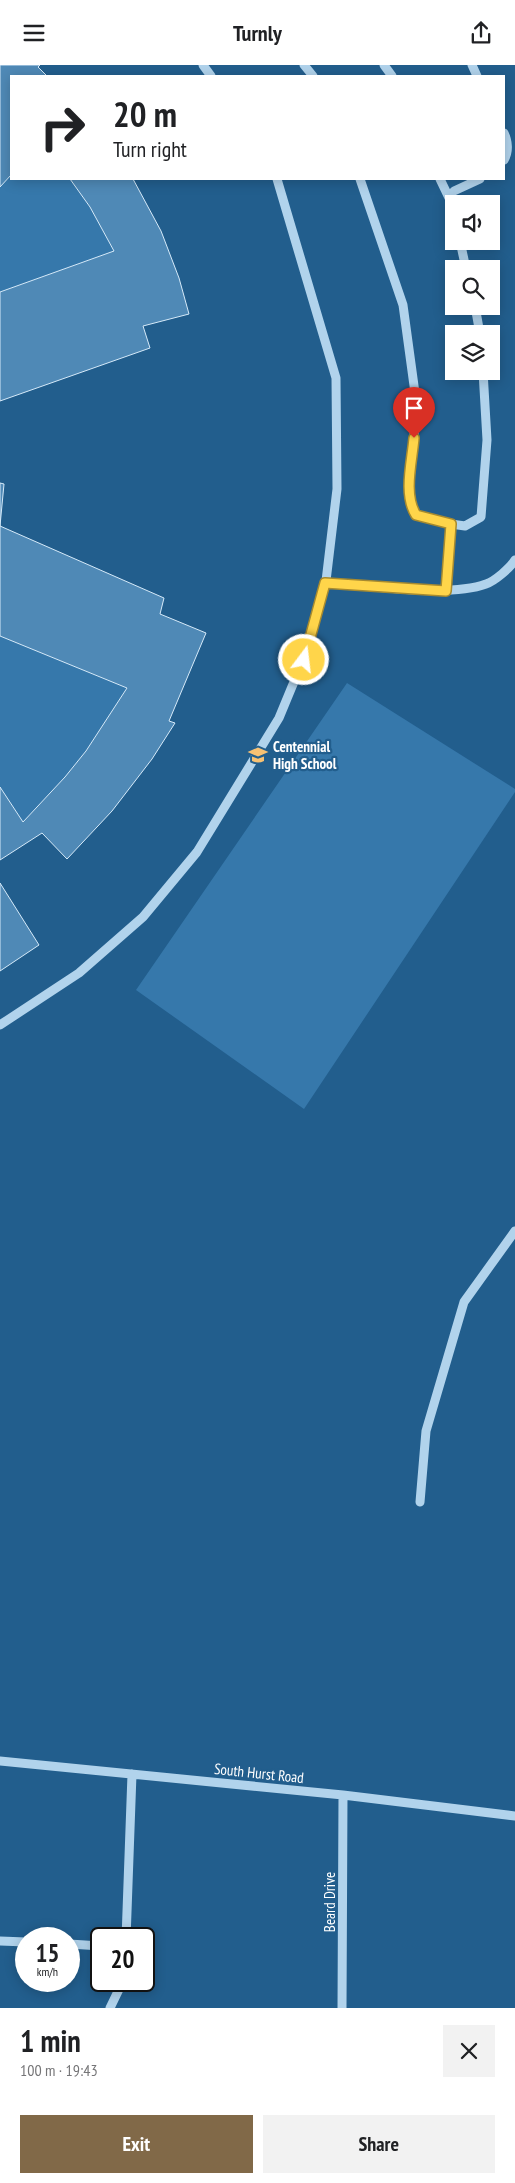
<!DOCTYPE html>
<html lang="en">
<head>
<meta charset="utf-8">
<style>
  body { margin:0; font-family:"PT Sans Narrow",sans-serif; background:#f2f2f2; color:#202124; height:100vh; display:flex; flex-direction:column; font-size:19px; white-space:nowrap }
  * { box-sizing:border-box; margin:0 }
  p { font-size:16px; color:#757577 }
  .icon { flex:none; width:28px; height:28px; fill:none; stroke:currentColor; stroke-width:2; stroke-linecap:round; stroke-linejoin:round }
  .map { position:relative; height:1943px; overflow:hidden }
  .side { display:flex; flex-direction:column; background:#fff; flex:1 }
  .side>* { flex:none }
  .top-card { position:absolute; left:10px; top:10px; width:495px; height:105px; border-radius:0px; box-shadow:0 2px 12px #0003; background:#fff; color:#202124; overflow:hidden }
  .buttons { position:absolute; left:445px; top:130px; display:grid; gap:10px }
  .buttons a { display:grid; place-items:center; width:55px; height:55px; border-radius:0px; background:#fff; box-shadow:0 2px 12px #0003; font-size:25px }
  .speed { position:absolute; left:15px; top:1862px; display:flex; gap:10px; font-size:25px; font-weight:700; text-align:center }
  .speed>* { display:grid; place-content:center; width:65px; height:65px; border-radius:50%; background:#fff; box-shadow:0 2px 12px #0003; line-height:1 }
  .speed small { font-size:12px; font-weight:400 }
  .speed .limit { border:2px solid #111; border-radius:8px; background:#fff; color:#111 }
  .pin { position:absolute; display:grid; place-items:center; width:42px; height:42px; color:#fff; margin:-51px -21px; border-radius:50% 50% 50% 0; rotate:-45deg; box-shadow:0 0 5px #0007 }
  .pin .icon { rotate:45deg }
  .me { position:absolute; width:55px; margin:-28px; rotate:15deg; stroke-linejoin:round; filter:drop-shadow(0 0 4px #0008) }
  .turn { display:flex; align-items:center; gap:18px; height:105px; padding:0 20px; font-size:22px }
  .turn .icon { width:65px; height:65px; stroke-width:2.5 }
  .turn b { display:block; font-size:35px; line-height:42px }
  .round { display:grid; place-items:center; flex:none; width:52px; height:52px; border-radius:0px; background:#f2f2f2 }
  .headline { display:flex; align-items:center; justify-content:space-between; height:85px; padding:0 20px }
  h1 { font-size:30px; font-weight:700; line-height:38px }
  .action { display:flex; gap:10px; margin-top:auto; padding:10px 20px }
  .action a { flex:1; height:58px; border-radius:0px; background:#816948; color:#fff; font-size:20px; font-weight:700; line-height:58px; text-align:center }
  .action a+a { background:#f2f2f2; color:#202124 }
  header { display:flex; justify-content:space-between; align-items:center; height:65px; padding:0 20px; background:#fff; font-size:22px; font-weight:700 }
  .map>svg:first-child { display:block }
  .green { fill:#3678ab }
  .building { fill:#4f89b6; stroke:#d6eaf9 }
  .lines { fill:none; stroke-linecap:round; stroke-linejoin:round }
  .minor { stroke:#b1d3ec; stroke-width:9 }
  .route-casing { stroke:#a68a30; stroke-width:12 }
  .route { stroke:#ffd54a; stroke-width:9 }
  .labels { text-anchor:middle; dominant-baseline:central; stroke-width:4.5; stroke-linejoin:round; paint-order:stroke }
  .poi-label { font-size:15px; font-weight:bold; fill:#fff; stroke:#225e8d; text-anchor:start }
  .street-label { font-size:15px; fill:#fff; stroke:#225e8d }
</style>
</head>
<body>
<header><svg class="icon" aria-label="menu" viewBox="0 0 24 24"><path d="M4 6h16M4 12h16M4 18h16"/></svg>Turnly<svg class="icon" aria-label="share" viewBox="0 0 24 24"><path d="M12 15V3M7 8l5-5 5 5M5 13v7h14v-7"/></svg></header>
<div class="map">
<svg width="515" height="1943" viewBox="0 0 515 1943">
  <rect width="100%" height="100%" fill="#225e8d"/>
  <path class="green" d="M11,110v4h59l20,28 24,44 -114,41v-105z
    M0,571l127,52 -41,63 -21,26 -42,45 -23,-35z
    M347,618l168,106v3l-211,317 -168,-119z"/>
  <path class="building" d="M0,0h40l-2,2 9,9h-36v99l-11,12z
    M70,114h63l28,52 18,47 10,36 -46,12 7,22 -150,53v-109l114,-41 -24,-44z
    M0,418l4,1 -4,42 164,72 -4,16 46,19 -37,88 6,2 -23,36 -40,52 -45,48 -25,-26 -42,27v-73l23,35 42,-45 21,-26 41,-63 -127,-52z
    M0,818l39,62 -39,26z"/>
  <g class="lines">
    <path class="minor" d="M203,0l8,11
      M304,0l9,11
      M384,0l8,11
      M472,0l5,11
      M504,68c4,8 5,19 0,27
      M360,114l43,126 12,88 -1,45 -5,53 2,15 6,9 34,9 -5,67
      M440,114l11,23
      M454,153l-3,-16 3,-11 26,-12
      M460,176l6,28
      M475,241l5,28
      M451,459l14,2 16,-9 6,-77 -4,-69
      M325,518c43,2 123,15 161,1 9,-3 24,-16 29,-24
      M0,960l79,-52 64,-56 54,-65 82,-134 24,-58 23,-79 11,-92 -1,-111 -59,-199
      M420,1437l6,-71 38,-129 51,-71
      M0,1696l343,34 172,21
      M126,1874l6,-165
      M0,1876l26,1
      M69,1879l32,2
      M110,1943l13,-27
      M342,1943l1,-213"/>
  </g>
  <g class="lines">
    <g class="route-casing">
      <path id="route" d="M304,595l21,-77 121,8 5,-67 -35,-9c-13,-21 -4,-53 -2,-77"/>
    </g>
    <use href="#route" class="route"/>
  </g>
  <defs>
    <g id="school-bare" transform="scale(1.5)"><path d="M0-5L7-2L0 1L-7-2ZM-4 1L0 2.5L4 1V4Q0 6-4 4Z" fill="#f7c173" stroke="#225e8d" stroke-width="2.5" paint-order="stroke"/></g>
  </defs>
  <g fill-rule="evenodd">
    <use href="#school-bare" x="258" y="690"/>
  </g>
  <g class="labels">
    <g class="poi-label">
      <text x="273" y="681">Centennial<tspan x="273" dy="17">High School</tspan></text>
    </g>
    <g class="street-label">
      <text transform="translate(259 1708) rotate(6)">South Hurst Road</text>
      <text transform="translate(329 1837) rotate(-90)">Beard Drive</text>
    </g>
  </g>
</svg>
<div class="buttons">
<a><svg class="icon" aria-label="sound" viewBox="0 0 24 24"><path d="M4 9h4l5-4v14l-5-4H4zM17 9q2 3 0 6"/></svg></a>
<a><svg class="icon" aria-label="search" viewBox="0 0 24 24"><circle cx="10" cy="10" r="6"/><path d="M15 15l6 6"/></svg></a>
<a><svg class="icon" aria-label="layers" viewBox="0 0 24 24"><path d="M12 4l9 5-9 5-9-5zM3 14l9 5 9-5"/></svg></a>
</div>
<div class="speed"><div>15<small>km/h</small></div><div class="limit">20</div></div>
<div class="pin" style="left:414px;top:373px;background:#d93025"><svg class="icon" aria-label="arrive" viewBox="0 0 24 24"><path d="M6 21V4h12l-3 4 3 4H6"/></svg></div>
<svg class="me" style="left:304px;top:595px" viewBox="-20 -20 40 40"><circle r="17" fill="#ffd54a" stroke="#fff" stroke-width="3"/><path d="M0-11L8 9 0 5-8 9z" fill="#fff"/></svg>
<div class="top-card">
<div class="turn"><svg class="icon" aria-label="right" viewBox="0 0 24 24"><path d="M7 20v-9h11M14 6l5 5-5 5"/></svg><div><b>20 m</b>Turn right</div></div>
</div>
</div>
<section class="side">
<div class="headline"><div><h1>1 min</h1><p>100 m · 19:43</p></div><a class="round"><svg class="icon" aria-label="close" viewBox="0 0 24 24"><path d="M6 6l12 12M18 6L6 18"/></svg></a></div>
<div class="action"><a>Exit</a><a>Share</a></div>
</section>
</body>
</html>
